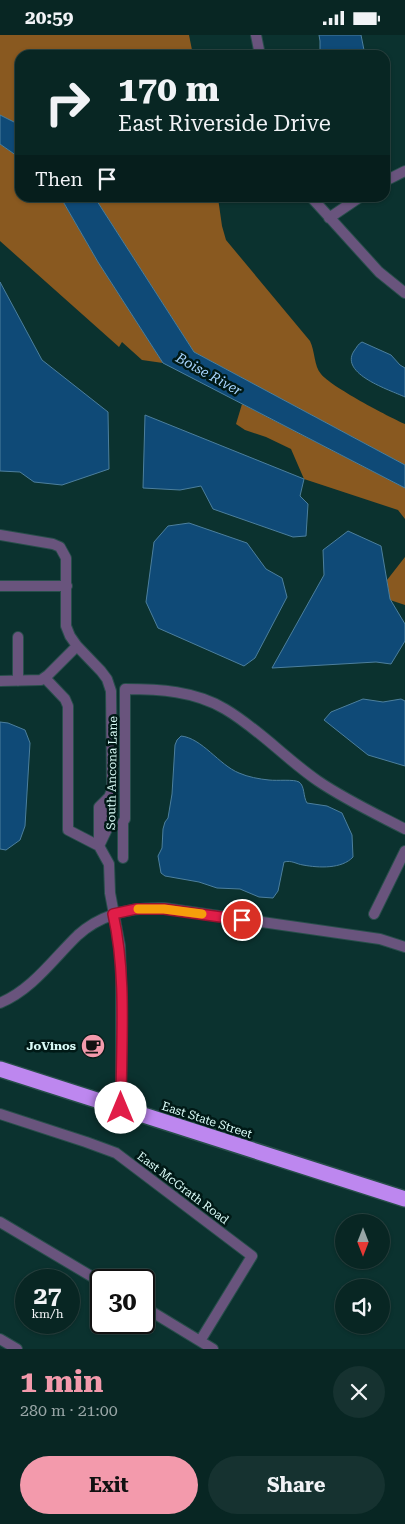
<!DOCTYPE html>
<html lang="en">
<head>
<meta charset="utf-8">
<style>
  body { margin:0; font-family:"Roboto Serif",serif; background:#163230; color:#f1f3f6; height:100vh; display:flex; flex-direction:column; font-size:19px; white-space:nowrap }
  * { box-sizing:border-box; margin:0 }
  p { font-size:16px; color:#98a5a6 }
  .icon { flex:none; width:28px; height:28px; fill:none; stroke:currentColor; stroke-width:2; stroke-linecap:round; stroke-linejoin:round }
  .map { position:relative; height:1314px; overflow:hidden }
  .details { display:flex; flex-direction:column; background:#082623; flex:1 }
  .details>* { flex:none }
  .guide { position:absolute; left:15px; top:15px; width:375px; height:152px; border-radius:15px; box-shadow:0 1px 4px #0004,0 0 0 1px #294341; background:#082623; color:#f1f3f6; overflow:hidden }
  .needle { width:32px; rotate:180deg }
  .controls { position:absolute; left:335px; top:1179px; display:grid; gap:10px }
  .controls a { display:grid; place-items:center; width:55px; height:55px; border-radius:50%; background:#082623; box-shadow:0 1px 4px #0004,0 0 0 1px #294341; font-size:25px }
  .speed { position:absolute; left:15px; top:1234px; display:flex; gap:10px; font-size:25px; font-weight:700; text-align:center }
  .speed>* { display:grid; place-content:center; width:65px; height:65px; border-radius:50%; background:#082623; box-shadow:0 1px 4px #0004,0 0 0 1px #294341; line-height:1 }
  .speed small { font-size:12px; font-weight:400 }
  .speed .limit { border:2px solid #111; border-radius:8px; background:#fff; color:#111 }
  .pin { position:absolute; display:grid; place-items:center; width:42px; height:42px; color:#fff; margin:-21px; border:2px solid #fff; border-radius:50%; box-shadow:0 1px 5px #0007 }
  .me { position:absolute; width:55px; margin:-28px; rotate:0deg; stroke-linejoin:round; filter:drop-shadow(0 0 4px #0008) }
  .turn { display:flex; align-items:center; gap:18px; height:105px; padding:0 20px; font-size:22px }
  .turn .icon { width:65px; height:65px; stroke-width:2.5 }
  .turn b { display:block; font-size:35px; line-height:42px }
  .then { display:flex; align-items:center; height:48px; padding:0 20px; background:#0003; gap:10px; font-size:19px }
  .round { display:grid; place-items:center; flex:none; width:52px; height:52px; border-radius:26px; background:#163230 }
  .overview { display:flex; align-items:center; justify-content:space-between; height:85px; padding:0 20px }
  h1 { font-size:30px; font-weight:700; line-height:38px; color:#f39aac }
  .primary-button { display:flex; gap:10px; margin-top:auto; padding:10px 20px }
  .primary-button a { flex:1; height:58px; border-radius:30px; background:#f39aac; color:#111; font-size:20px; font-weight:700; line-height:58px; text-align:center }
  .primary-button a+a { background:#163230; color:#f1f3f6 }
  .status { display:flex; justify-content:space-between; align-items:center; height:35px; padding:0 25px; background:#082623; direction:ltr }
  .status svg { height:14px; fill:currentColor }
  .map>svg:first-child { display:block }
  .forest { fill:#895920 }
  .water { fill:#0f4a77; stroke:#4c7f9d }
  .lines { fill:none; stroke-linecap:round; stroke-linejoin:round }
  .minor-casing { stroke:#284e4b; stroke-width:12 }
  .highway-casing { stroke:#284e4b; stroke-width:18 }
  .minor { stroke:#69547d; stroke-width:10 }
  .highway { stroke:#bd87ef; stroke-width:15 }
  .route-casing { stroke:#92132f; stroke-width:12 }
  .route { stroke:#e11d48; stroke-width:9 }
  .slow { stroke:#f59e0b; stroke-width:9 }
  .labels { text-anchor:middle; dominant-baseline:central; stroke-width:5; stroke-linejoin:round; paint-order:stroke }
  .street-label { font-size:12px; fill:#d9fbf7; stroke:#001916 }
  .poi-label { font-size:12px; font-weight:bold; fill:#d9fbf7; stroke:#001916; text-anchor:end }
  .water-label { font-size:14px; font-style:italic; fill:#a8d5ff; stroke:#001916 }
</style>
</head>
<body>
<div class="status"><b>20:59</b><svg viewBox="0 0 49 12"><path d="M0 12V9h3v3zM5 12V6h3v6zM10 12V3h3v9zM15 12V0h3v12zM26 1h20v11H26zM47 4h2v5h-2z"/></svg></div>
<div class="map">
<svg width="405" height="1314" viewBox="0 0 405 1314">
  <rect width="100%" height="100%" fill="#0b322f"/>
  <path class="forest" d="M0,0h189l4,20h-173v70l-20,-10z
    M0,109l20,14v39l41,1 37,64 65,101 -21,-3 -20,-18 -3,5 -119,-106z
    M95,163h123l4,28 4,14 84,101c5,10 4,25 11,33 9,12 68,43 84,50v41l-211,-113z
    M242,369l163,84v31l-7,-9 -94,-31 -13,-30 -25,-12 -21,-7 -9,-6z
    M405,522v48l-15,-5 -3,-20z"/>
  <path class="water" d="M319,0h42l4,20h-45v-14z
    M0,80l20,10v33l-20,-14z
    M61,163h34l99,154 211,113v23l-242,-125 -65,-101z
    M0,247l42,78 66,52 1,57 -47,16 -28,-3 -14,-10 -20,-1z
    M362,307l29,13 9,10 5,3v29c-15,-7 -66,-23 -51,-46 3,-4 4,-7 8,-9z
    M145,380l159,64 -4,17 8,8 -2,32 -13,1 -80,-28 -12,-23 -21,4 -37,-2z
    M189,488l58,20 19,26 16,9 5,19 -32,61 -11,8 -86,-38 -12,-26 8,-60 14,-16z
    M348,496l33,15 9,53 15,25v17l-14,23 -15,-2 -104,6 52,-93 -1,-25z
    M363,664l20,3 18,-3 4,2v65l-37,-11 -44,-35 7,-8z
    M0,687l8,1 17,7 5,13 -5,83 -5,14 -14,10 -6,-1z
    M181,701c21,2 38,29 58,37 9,4 20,6 30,7 8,1 25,-1 30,2 6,4 4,15 8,21l20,3 15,7 10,22 1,22c-11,12 -34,11 -50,8 -7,-1 -11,-5 -19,-3l-6,29 -5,7 -14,-1 -19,-8 -23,-1 -18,-6 -34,-6 -4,-3 -3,-17 4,-8 1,-19 2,-7 3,-4 4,-24 3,-49 2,-5z"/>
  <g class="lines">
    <g class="minor-casing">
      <path id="minor" d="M256,0l4,20
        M385,146l20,-10
        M311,162l68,75 26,21
        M329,183l31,-21
        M0,500l53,9 7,3 6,11v68l4,10 7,10 24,25 6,8 4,12 1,99 -3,7 -10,10v39l10,-21v-28
        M0,551h67
        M18,602v44
        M45,643l20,21 3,7v124l31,16 10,18 1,29 10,53 1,32v130
        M0,646l41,-1 7,-5 29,-29
        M123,823v-36l2,-3v-130c34,0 70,2 100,20 34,20 61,50 93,72 28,19 58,33 87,48
        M374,879l31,-63
        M0,968c33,-14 53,-44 78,-68 24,-22 55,-28 86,-27l216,31 25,8
        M0,1079l86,28 30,11 136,103 -52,85
        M0,1187l101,60
        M144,1272l69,42
        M0,1304l17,10"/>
    </g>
    <g class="highway-casing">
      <path id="highway" d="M0,1034l405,130"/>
    </g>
    <use href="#minor" class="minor"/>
    <use href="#highway" class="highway"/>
  </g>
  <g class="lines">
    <g class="route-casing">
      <path id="route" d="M121,1073c0,-63 6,-133 -8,-194l23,-5h28l78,11"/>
    </g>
    <use href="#route" class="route"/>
    <path class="slow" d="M138,874h26l38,5"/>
  </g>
  <defs>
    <g id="cafe-disc" transform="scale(1.25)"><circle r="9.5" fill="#f39aac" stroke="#001916"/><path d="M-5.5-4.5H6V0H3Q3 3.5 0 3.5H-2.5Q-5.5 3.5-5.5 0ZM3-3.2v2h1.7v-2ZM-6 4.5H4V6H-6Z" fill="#111"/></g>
  </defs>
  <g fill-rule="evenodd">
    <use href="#cafe-disc" x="93" y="1011"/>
  </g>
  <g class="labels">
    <g class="street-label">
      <text transform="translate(112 738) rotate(-89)">South Ancona Lane</text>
      <text transform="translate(207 1085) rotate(18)">East State Street</text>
      <text transform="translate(183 1153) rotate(37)">East McGrath Road</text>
    </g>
    <g class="poi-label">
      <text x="76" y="1011">JoVinos</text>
    </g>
    <g class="water-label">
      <text transform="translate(209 339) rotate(29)">Boise River</text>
    </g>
  </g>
</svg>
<div class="controls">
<a><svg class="needle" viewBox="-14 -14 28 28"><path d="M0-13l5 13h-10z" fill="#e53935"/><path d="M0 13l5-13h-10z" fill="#98a5a6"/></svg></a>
<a><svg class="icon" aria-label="sound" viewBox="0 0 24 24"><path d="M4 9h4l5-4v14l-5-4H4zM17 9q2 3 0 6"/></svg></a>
</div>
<div class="speed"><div>27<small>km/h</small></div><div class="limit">30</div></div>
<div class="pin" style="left:242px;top:885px;background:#d93025"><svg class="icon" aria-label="arrive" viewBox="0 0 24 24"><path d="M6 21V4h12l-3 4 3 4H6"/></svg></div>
<svg class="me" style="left:121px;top:1073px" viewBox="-20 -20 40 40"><circle r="19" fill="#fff"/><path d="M0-13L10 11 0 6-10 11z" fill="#e11d48"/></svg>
<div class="guide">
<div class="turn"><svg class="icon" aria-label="right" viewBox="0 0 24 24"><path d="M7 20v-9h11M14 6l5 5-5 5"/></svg><div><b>170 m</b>East Riverside Drive</div></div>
<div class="then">Then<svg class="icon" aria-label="arrive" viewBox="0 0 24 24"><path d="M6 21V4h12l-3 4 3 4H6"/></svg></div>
</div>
</div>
<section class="details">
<div class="overview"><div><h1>1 min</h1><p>280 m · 21:00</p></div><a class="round"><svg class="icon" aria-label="close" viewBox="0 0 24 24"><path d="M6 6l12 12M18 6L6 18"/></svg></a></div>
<div class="primary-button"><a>Exit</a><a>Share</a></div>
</section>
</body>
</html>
